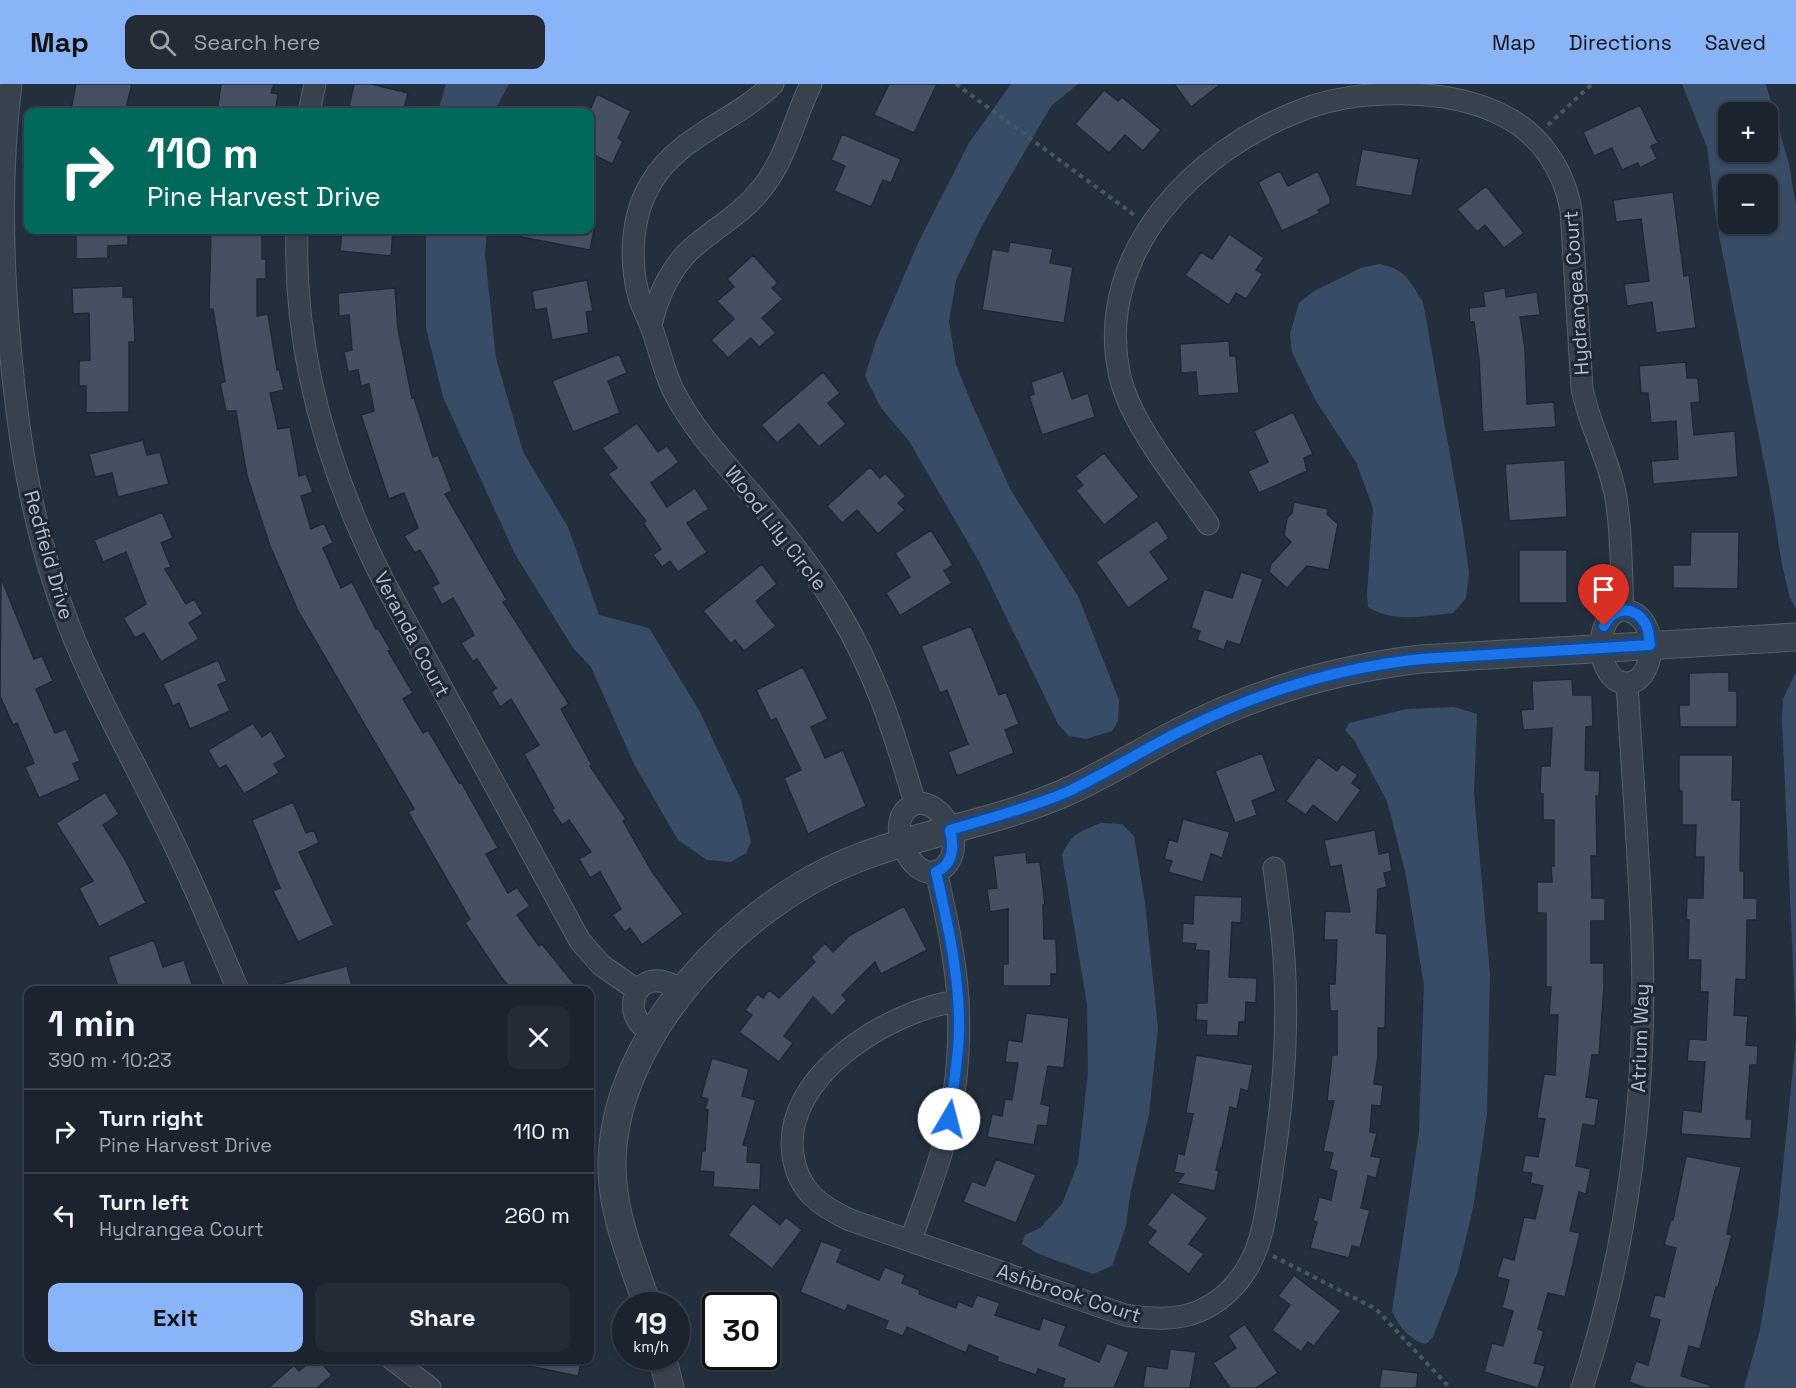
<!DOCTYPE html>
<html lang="en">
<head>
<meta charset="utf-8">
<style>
  body { margin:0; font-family:"Space Grotesk",sans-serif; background:#242b36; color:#f1f3f6; height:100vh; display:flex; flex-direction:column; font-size:22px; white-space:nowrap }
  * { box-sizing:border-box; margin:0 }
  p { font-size:20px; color:#a0a4aa }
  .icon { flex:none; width:33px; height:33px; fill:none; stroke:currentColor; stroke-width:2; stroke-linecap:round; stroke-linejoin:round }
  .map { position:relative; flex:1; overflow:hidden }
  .panel { position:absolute; left:24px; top:902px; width:570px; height:378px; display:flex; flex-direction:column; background:#1b232e; border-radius:12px; box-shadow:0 2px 4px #0004,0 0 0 2px #39404a }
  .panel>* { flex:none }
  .top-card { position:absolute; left:24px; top:24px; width:570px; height:126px; border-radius:12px; box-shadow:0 2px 4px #0004,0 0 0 2px #39404a; background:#00695c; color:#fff; overflow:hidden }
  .tools { position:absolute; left:1718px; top:18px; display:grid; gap:12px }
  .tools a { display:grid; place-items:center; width:60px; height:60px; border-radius:12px; background:#1b232e; box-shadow:0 2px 4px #0004,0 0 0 2px #39404a; font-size:30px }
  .speed { position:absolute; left:612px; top:1208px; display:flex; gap:12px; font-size:30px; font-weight:700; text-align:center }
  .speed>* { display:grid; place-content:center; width:78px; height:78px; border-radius:50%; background:#1b232e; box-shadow:0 2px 4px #0004,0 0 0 2px #39404a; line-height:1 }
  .speed small { font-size:15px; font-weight:400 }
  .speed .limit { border:3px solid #111; border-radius:9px; background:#fff; color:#111 }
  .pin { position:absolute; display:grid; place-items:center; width:51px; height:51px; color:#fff; margin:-62px -26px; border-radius:50% 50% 50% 0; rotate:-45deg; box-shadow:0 0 6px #0007 }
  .pin .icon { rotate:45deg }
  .me { position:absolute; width:66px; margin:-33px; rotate:8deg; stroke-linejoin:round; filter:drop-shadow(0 0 4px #0008) }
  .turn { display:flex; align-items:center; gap:21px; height:126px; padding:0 24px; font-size:27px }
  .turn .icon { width:78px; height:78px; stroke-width:2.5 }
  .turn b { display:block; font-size:42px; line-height:51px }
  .round { display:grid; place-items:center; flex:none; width:63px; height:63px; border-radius:12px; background:#242b36 }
  .headline { display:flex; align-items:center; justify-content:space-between; height:102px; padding:0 24px }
  h1 { font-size:36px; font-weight:800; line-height:45px }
  .action { display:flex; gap:12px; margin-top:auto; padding:12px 24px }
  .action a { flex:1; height:69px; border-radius:12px; background:#8ab4f8; color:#111; font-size:24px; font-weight:800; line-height:69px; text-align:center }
  .action a+a { background:#242b36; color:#f1f3f6 }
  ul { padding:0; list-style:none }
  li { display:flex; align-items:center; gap:18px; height:84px; padding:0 24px; border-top:2px solid #39404a }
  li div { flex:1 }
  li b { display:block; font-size:22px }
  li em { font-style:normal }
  header { display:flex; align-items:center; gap:36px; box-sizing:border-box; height:84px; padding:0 30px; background:#8ab4f8; color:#111 }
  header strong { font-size:28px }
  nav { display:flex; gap:33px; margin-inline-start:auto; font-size:21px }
  .search { width:420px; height:54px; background:#242b36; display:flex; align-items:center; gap:15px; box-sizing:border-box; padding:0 21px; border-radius:12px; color:#a0a4aa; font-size:22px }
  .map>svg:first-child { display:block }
  .water { fill:#394c67; fill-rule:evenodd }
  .building { fill:#455162; stroke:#1f2835; stroke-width:1.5 }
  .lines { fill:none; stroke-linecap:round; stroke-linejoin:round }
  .minor-casing { stroke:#565f6c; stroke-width:23 }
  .tertiary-casing { stroke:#565f6c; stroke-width:29 }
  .path { stroke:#44595c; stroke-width:4; stroke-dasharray:4.5 4.5; stroke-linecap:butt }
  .minor { stroke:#38414e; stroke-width:21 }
  .tertiary { stroke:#38414e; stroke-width:27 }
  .route-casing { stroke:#114b97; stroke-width:15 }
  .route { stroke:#1a73e8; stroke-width:10 }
  .labels { text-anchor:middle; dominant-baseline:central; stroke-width:6; stroke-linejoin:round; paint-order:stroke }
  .street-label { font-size:20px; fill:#b4bcc9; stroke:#1d2633 }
</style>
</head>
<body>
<header>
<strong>Map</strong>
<div class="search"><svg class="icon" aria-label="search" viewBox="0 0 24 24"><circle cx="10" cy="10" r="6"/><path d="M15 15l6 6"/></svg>Search here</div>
<nav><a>Map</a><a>Directions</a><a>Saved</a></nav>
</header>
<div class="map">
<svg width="1796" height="1304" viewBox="0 0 1796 1304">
  <rect width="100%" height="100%" fill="#242f3e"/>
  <path class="water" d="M446,0h63l-15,28h-56z
    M1011,0h67l-27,22 -68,118 -27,56 -7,41 7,44 15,37 39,87 68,107 41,104 -1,21 -6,10 -26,8 -17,-3 -11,-12 -77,-159 -72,-124 -28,-33 -16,-32 11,-35 43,-100 50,-98z
    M1682,0h84l23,80 7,42v403l-6,-11 -8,-33 -9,-58 -57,-287 -9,-73zM1767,28v40h-39v-40zM1767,100v40h-39v-40z
    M426,146h61l-2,25 11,103 27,94 45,75 31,88 50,13 51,84 41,88 10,42 -5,11 -15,9 -24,-2 -29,-20 -44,-76 -43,-97 -18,-19 -58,-94 -72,-157 -17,-69z
    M1380,180c26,6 29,16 43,38l40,227 6,44 -3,25 -13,15c-30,3 -59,10 -85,-6l-1,-12 6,-87 -17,-46 -40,-61 -24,-49 -2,-18 9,-31 15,-12 47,-23z
    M1796,588v358l-14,-310 1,-21z
    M1454,623l23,7 -3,80 16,181 -3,139 -14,94 -15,63 -25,66 -7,7c-16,-3 -28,-19 -34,-33l27,-179 5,-146 -18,-111 -19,-74 -33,-61 -9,-10 4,-7 58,-14z
    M1101,739l21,1 12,12 11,67 13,125 -9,86 -19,81 -4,31 -14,40 -19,8 -54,-20 -17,-10 3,-9 15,-7 22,-24 16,-41 10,-91 -1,-68 -25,-149c10,-22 17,-23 39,-32z
    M1796,954v350h-52l16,-58 18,-114z"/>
  <path class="building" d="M76,0h56l-7,28h-35l-19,-3z
    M221,0h53l-3,9 7,1 -3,18h-58z
    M354,0h17l37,9 -5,19h-55z
    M889,0h48l-23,49 -40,-18z
    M1174,0h47l-30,23z
    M1104,6l14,11 4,-4 39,33 -18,21 -18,-16 -16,18 -34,-29z
    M597,10l34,17 -13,27 5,3 -11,23 -22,-11v-43z
    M1640,21l18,38 -7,3 6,13 -17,9 -2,-5 -16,7 -10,-22 -18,8 -11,-24z
    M842,50l59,25 -10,24 -8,-3 -12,27 -37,-16 11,-25 -14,-6z
    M1362,65l57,10 -7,37 -57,-10z
    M1280,87l8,15 30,-15 12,27v6l-12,6 2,3 -38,18 -24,-49z
    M1486,102l38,47 -20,15 -19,-23 -8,7 -20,-23z
    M1673,108l11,84 5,-1 7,53 -40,5 -4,-31 -25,4 -3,-22 25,-3 -8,-62 -25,3 -3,-22z
    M76,146h52v15l-20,1v12l-32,1z
    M211,146h51v29h4v20h-9v37l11,-2 9,56 2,-1 5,21 -14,3 8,36 12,-2 9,49 7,-2 7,18 -12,4 10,33 13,-6 9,20 -10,5 18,40 11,-6 24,47 2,-1 13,22 -3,1 25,42 -10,6 20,34 5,-3 31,53 2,-1 37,66 -12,6 22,39 9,-6 13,19 -13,9 22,31 3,-2 37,46h-67l-11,-13 -36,-54 5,-4 -62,-107 6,-3 -116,-198 -28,-65 -23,-70 -11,-65h-10l-6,-28 5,-1 -12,-73h-4z
    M342,146h51l-2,26 -51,-5z
    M522,146h72l-4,20 -69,-13z
    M1229,150l35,24 -8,12 7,4 -17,25 -10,-6 -7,12 -44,-30 16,-23 11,7z
    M1010,158l43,7 -3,14 23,4 -9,56 -82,-13 10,-61 16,3z
    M753,171l25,28 -6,5 11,11 -21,19 14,15 -17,14 -8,-9 -23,20 -17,-18 23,-21 -17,-18 17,-14 -7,-8z
    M587,196l6,31 -7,1 3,21 -37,7 -6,-32 -11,2 -3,-19z
    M123,202v11h10l2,45h-6v70l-43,1v-27h-7v-25l11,-1 -1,-47 -16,1 -1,-26z
    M395,204l3,41 14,69h2l19,59 5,-2 14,36 -7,3 62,106 -4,2 66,102 -8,5 31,56 -2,1 36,53 -3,2 30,52 30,41 -41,31 -12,-17 -5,4 -13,-17 9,-6 -21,-37 -10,6 -11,-19 12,-7 -22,-32 -7,5 -10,-15 2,-2 -30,-54 15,-9 -28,-46 -11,8 -9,-15 5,-4 -19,-29 -4,3 -12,-19 13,-8 -21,-37 -11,7 -10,-18 7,-4 -19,-33 -5,3 -11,-17 14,-8 -14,-35 -15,6 -5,-14 -23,-70 13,-4 -5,-27 -8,2 -3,-16 -10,2 -4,-20 8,-2 -3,-35 -10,1 -1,-23z
    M1505,204l1,9 31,-5 3,23 -20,2 5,32 2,55 27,-2 2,25 -73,5 -4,-72 -5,-38h-4l-1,-14 16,-2 -2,-14z
    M1229,257l1,15h6l3,37 -41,3 -2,-24 -15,1 -1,-29z
    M619,270l8,19 -19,8 12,32 -47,19 -21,-51z
    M1686,278l1,16h11l2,24 -9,1 3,32 41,-4 3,46 -85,7 -2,-23 27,-2 -2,-38 -25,2 -3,-30h-7l-2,-27z
    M1063,287l9,28 16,-6 7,24 -53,18 -13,-39 5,-2 -3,-12z
    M823,288l17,21 -12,10 18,21 -27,23 -20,-23 -22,19 -16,-18z
    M1293,328l20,42 -9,4 3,13 -48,22 -11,-22 20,-9 -14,-31z
    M637,339l21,29 9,-6 12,16 -28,21 16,24 28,-19 14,21 -22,14 20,29 -29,20 -8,-11 -8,6 -9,-12 8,-6 -18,-26 3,-2 -38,-47 9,-6 -15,-20z
    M143,356l4,15 13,-3 9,32 -51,13 -6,-24 -17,4 -6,-23z
    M1104,369l35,44 -35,28 -28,-34 7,-6 -8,-9z
    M1565,376l2,57 -58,4 -4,-57z
    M870,383l10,11 5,-5 21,23 -8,7 7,7 -27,24 -21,-24 -15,13 -15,-17z
    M1294,418l34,7 -1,5 11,10 -9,46 -22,-4 -20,22 -18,-16 2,-8 20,-22 -7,-7 3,-17 5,-5z
    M162,428l11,26 -12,5 10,24 -6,2 21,35 8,-5 9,15 -14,9 10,16 -38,23 -17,-29 -9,5 -12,-20 23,-14 -20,-52 -23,10 -9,-22z
    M1157,436l12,18 -19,14 19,27 -41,29 -32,-46z
    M931,446l22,35 -9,6 8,12 -52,33 -14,-23 24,-16 -15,-24z
    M1691,448h48l-1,57 -65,-1v-23h17z
    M1519,466h48v53h-48z
    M762,480l15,20 -21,17 20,25 -32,25 -9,-11 -4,4 -28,-33z
    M1241,488l22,7 -23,66 -13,-4 -3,9 -27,-10 3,-9 -9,-3 13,-39 28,9z
    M1,494l33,81 8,-3 11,25 -17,8 19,44 11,-4 14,32 -7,3 7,16 -41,18 -14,-31 9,-4 -17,-40 -4,2 -13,-29z
    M971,542l28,69 7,-3 13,32 -14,6 9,23 -57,23 -9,-24 20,-8 -21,-54 -7,3 -19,-47z
    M218,576l9,21 -9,4 12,26 -40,18 -11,-26 -6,3 -10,-22z
    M803,583l25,52 -17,8 14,31 18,-8 23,56 -58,28 -24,-56 17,-8 -25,-52 -5,3 -15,-31z
    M1729,588v19h8v36h-57l-1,-22h10v-32z
    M1572,595l1,16h19l1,31 -7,1 -1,43 15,1 -1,25h-3l1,60h-6l1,42h13v23h-14v42h13v24l-5,68h-7l-6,42 13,2 -4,27 -12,-2 -7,42 15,3 -5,25 -7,-2 -9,39 10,2 -15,64 -17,-4 -10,36 6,2 -10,32 11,3 -7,22 -54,-16 8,-29 11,3 10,-35 -11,-3 7,-28 -12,-3 6,-20 11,3 10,-43 11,2 8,-33 -13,-3 2,-10 -10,-1 3,-17 13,2 7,-38 -8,-1 7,-44 11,1 3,-60h-9l2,-28h-5v-74h-9v-31h15l-1,-16h3v-46h-11v-26l-3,-1 1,-27h9l2,-38 -29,2 -2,-20 12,-1 -1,-28z
    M253,639l9,14 9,-6 15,26 -12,7 5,9 -35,21 -18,-29 -7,4 -11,-19z
    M1262,669l14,38 -24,10 5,14 -22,8 -20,-52z
    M1679,671h54l-1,45h9l-1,71h4v27h13v22h-10l-1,60 -10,-1 -2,36 14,1 -2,29 12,1 -1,19h-7l-4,54h6l-1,20 -70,-5 2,-24 18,2 4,-50 -18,-1 2,-22 17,1 2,-48h-8l1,-32h-13l1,-40h-3l1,-22h16l1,-41h-9l1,-32h-14v-34h-3z
    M1318,673l19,14 5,-7 16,11 -6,8 9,7 -24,33 -24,-18 -7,10 -20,-14z
    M105,708l14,22 -16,11 23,36 20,42 -47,24 -20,-39 14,-7 -37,-58z
    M293,718l13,31 8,-3 5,13 -20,9 35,73 -36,17 -25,-51 7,-3 -28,-68z
    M1183,735l47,13 -8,26 -11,-4 -8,28 -35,-10 4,-11 -8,-2 5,-20 8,3z
    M1375,746l4,24 10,-2 3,19 -8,2 3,14 -9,2 -2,44 11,1 -2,94h-7v27l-4,29 9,1 -2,21 -9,-1 -2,27 7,1 -6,23 10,2 -5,20 -8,-2 -7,32 9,2 -10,38 -8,-2 -3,12 -39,-10 7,-26 -4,-1 6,-24 12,3 6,-29 -8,-2 4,-16 -10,-2 11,-50h-7l5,-46h5v-44h-7l-1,-27h6l2,-44h-13l1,-29 25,1 -9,-47 -11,2 -6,-27z
    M1026,768l1,11 13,-1 5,43h-2l1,34h12l1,35h-6v12h-48v-22h5v-55l-18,3 -3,-23 10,-1 -4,-32z
    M1194,811l48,2 -1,26 -9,-1 -3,55 28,1 -1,25 -10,-1 -1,20h-6l-1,14 -32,-1 1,-14 -11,-1 1,-17h10l2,-52 -14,-1 1,-6 -14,-1 1,-20 10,1z
    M904,822l23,44 -46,24 -6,-12 -33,33 5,5 -15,16 -19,-19 -29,39 9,7 -14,19 -40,-30 13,-17 -7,-5 12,-16 6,4 6,-8 10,8 36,-36 -4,-5 14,-14 8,9 17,-17z
    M154,856l9,27 21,-7 8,24 -16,6h-57l-11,-33z
    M347,882l6,24h-76l-1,-5z
    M1026,929l43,5 -5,50 -16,-2 -7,38 9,2 -3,20 -9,-1 -4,20 -47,-8 5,-23 10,2 3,-17 7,1 6,-37 -13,-1 3,-22 14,2z
    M1196,971l57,10 -5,26 -7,-2 -4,20 -7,-2 -8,41h-1l-5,22 3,1 -4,20 -38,-8 7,-9 -10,-2 4,-19 6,2 9,-41 -7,-1z
    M712,974l37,11 -7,27 14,4 -13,45 5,1 -1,16 14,1 -1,27 -47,-3 1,-15 -14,-1 2,-20h3l3,-41 -3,-1 3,-10 -7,-2z
    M1686,1072l55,11 -14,67 5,1 -14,52h-2l-16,62 -11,-3 -8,30 29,9v3h-64l-17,-6 7,-21 12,4 12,-45 -11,-3 6,-23 9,3 12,-49 -12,-3 7,-26 2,1z
    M996,1075l40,16 -20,48 -53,-21 9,-21 13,5z
    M1172,1108l36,26 -19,26 15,10 -15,20 -42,-31 9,-12 -9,-6z
    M753,1119l27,22 6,-8 16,13 -30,39 -44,-34z
    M821,1157l21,8 -5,13 42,18 6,-13 20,8 -3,8 18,7 -1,4 37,14 2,-7 14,6 5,-12 23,8 -5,12 44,15 4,-12 23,8 -7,19 40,17 8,-19 22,9 -15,36h-52l3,-9 -27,-10 -2,6 -39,-14 1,-4 -29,-12 -3,8 -59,-26 -4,9 -18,-7 3,-8 -40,-16 -3,6 -45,-19z
    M1294,1191l47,36 -27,35 -6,-4 -7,10 -29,-22 18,-25 -12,-9z
    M1245,1240l33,49 -22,15h-26l-17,-25 23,-15 -8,-12z
    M1170,1265l26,3 -6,36h-47l3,-22 21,3z
    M313,1275h5l14,16 -15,13h-49l26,-23 5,6z
    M530,1275h52l-4,17 -49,-10z
    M1382,1285l36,4 -2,15h-37z"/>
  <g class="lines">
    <g class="minor-casing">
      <path id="minor" d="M11,0c-11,87 -9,175 -1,262 9,100 23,186 59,280 24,62 57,121 87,181 30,59 56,121 82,183
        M773,0c-37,37 -95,52 -122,99 -20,33 -22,77 -12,114 3,10 8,19 12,29 8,21 12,43 22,64 19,38 49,70 76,101 32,37 62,74 87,116 39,64 58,125 79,196
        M309,28l6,-28
        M297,146c-4,122 32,243 87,352l196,359 21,24 36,25
        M651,242c6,-30 21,-62 46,-82 24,-20 46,-31 66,-57 24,-31 31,-68 48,-103
        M1208,440c-29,-43 -79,-101 -89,-152 -24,-120 76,-221 180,-261 58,-23 147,-24 203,4 38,18 62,55 69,95l11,178c7,38 28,72 34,111 6,34 5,75 7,111
        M1623,526c39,4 33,71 5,73 -32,2 -37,-68 -5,-73z
        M920,719c25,2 43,39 28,60 -29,39 -76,-52 -28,-60z
        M958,917c-68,9 -177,75 -165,154 5,36 27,51 57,65l275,95c43,7 78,5 109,-29 29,-31 32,-74 38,-114 11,-71 17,-142 12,-213 -2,-31 -6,-61 -10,-91
        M652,952c-6,-6 -12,-11 -16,-19 -8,-18 3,-38 24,-36 8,1 15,5 23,9
        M911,1156c11,-32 24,-64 33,-96 15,-58 19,-123 10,-182 -4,-31 -11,-61 -18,-91
        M392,1275l38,29
        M1582,1304c47,-143 65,-297 60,-447 -3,-86 -10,-172 -15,-258"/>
    </g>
    <g class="tertiary-casing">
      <path id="tertiary" d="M647,1221c-14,-44 -34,-88 -35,-135 -3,-132 129,-268 246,-312 67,-26 140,-36 206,-65 39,-17 75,-40 113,-60 76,-40 159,-64 244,-74l375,-22
        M662,1272l8,32"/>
    </g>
    <path class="path" d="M956,0l181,133
      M1548,41l44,-41
      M1273,1172l103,53 74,79"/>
    <use href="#minor" class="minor"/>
    <use href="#tertiary" class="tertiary"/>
  </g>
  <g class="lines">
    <g class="route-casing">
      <path id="route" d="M949,1035c4,-29 9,-58 10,-87 1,-55 -11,-107 -23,-160 18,-8 18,-26 14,-42 39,-12 80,-22 117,-38 38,-18 74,-41 112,-60 76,-39 157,-64 242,-73l229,-14c-1,-7 -1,-14 -4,-20 -10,-20 -33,-19 -42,1"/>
    </g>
    <use href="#route" class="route"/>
  </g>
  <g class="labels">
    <g class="street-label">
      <text transform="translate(1576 209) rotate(-94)">Hydrangea Court</text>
      <text transform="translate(776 444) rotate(52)">Wood Lily Circle</text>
      <text transform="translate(49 471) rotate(74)">Redfield Drive</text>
      <text transform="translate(412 550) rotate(62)">Veranda Court</text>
      <text transform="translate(1640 954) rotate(-88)">Atrium Way</text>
      <text transform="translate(1069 1209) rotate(18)">Ashbrook Court</text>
    </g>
  </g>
</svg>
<div class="tools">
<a>+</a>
<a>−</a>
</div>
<div class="speed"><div>19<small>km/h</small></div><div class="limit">30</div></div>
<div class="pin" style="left:1604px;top:542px;background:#d93025"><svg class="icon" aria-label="arrive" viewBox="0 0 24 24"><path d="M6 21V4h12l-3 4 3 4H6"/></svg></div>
<svg class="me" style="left:949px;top:1035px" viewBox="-20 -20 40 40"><circle r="19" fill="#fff"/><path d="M0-13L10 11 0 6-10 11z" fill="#1a73e8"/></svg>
<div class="top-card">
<div class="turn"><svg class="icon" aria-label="right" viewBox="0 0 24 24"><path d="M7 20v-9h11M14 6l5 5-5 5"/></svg><div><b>110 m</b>Pine Harvest Drive</div></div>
</div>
<section class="panel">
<div class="headline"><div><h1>1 min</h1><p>390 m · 10:23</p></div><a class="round"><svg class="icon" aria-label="close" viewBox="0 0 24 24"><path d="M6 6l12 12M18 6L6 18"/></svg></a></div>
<ul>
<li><svg class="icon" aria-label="right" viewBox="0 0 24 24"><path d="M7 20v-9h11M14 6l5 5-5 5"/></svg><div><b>Turn right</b><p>Pine Harvest Drive</p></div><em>110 m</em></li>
<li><svg class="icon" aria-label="left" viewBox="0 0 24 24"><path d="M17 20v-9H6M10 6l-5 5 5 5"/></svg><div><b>Turn left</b><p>Hydrangea Court</p></div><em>260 m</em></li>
</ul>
<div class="action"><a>Exit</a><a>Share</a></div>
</section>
</div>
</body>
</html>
